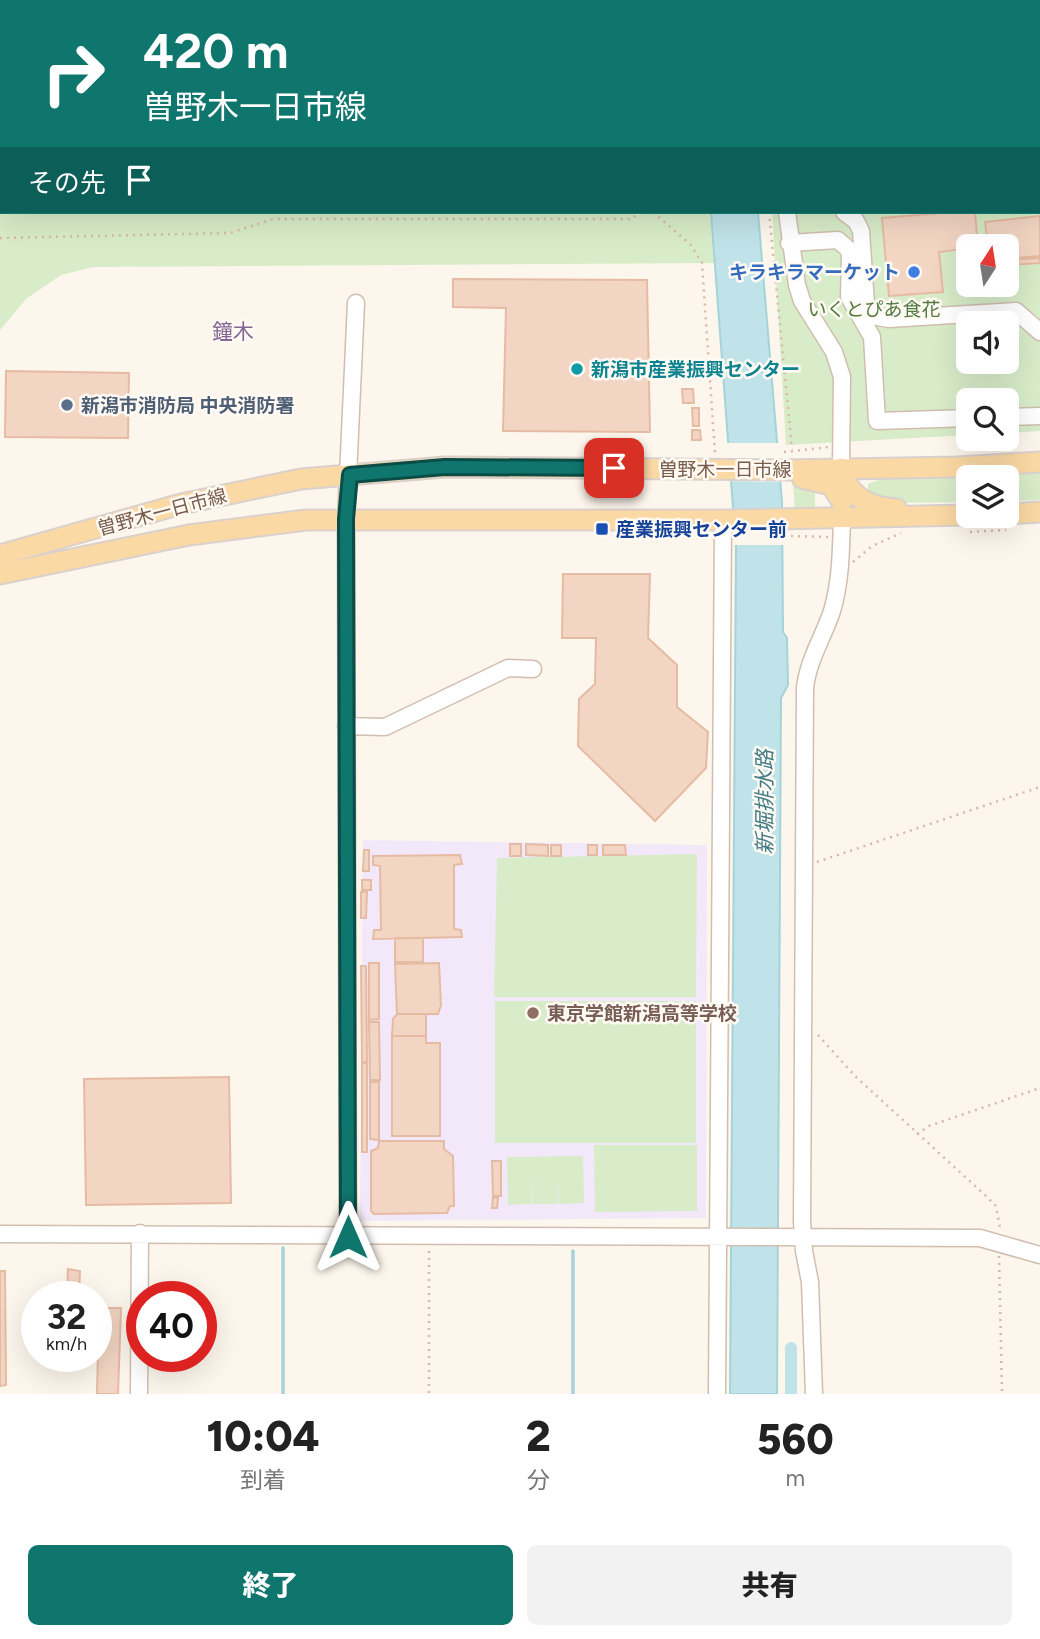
<!DOCTYPE html>
<html lang="ja">
<head>
<meta charset="utf-8">
<style>
  body { margin:0; font-family:Figtree,"Noto Sans JP",sans-serif; background:#f2f2f2; color:#222; height:100vh; display:flex; flex-direction:column; font-size:26px; white-space:nowrap }
  * { box-sizing:border-box; margin:0 }
  p { font-size:23px; color:#767676 }
  .icon { flex:none; width:38px; height:38px; fill:none; stroke:currentColor; stroke-width:2; stroke-linecap:round; stroke-linejoin:round }
  .map { position:relative; height:1394px; overflow:hidden }
  .sheet { display:flex; flex-direction:column; background:#fff; flex:1 }
  .sheet>* { flex:none }
  .hud { position:absolute; left:0px; top:0px; width:1041px; height:214px; box-shadow:0 7px 28px #0002; background:#0f766e; color:#fff; overflow:hidden }
  .needle { width:46px; rotate:12deg }
  .tools { position:absolute; left:956px; top:234px; display:grid; gap:14px }
  .tools a { display:grid; place-items:center; width:63px; height:63px; border-radius:10px; background:#fff; box-shadow:0 7px 28px #0002; font-size:35px }
  .speed { position:absolute; left:21px; top:1281px; display:flex; gap:14px; font-size:35px; font-weight:700; text-align:center }
  .speed>* { display:grid; place-content:center; width:91px; height:91px; border-radius:50%; background:#fff; box-shadow:0 7px 28px #0002; line-height:1 }
  .speed small { font-size:18px; font-weight:400 }
  .speed .limit { border:10px solid #d22; background:#fff; color:#111 }
  .pin { position:absolute; display:grid; place-items:center; width:60px; height:60px; color:#fff; margin:-30px; border-radius:14px; box-shadow:0 4px 10px #0006 }
  .me { position:absolute; width:77px; margin:-38px; rotate:0deg; stroke-linejoin:round; filter:drop-shadow(0 0 5px #0008) }
  .turn { display:flex; align-items:center; gap:24px; height:147px; padding:0 28px; font-size:32px }
  .turn .icon { width:91px; height:91px; stroke-width:2.5 }
  .turn b { display:block; font-size:49px; line-height:60px }
  .then { display:flex; align-items:center; height:66px; padding:0 28px; background:#0003; gap:14px; font-size:26px }
  .eta { display:flex; justify-content:space-evenly; align-items:center; height:119px; text-align:center }
  .eta b { font-size:42px; font-weight:800; line-height:49px }
  .cta { display:flex; gap:14px; margin-top:auto; padding:14px 28px }
  .cta a { flex:1; height:80px; border-radius:10px; background:#0f766e; color:#fff; font-size:28px; font-weight:800; line-height:80px; text-align:center }
  .cta a+a { background:#f2f2f2; color:#222 }
  .map>svg:first-child { display:block }
  .education { fill:#f3e8fa }
  .green { fill:#d8ecc9; fill-rule:evenodd }
  .water { fill:#bfe3e8; stroke:#a5d3da; stroke-width:2 }
  .pier { fill:#fdf6ec }
  .lines { fill:none; stroke-linecap:round; stroke-linejoin:round }
  .stream { stroke:#a5d3da; stroke-width:3.5 }
  .canal { stroke:#bfe3e8; stroke-width:12 }
  .building { fill:#f3d5c3; stroke:#e6bba3; stroke-width:2 }
  .minor-casing { stroke:#d1beb0; stroke-width:19 }
  .major-casing { stroke:#dad1cd; stroke-width:23 }
  .path { stroke:#d9b8a5; stroke-width:2.5; stroke-dasharray:2 5; stroke-linecap:butt }
  .minor { stroke:#fff; stroke-width:16 }
  .major { stroke:#fbd9a5; stroke-width:19 }
  .route-casing { stroke:#0a4d48; stroke-width:18 }
  .route { stroke:#0f766e; stroke-width:12 }
  .shop-dot { fill:#3f7fe0; stroke:#fffaf3; stroke-width:2.5 }
  .culture-dot { fill:#0f9aa8; stroke:#fffaf3; stroke-width:2.5 }
  .service-dot { fill:#5c6f8a; stroke:#fffaf3; stroke-width:2.5 }
  .transit-dot { fill:#1a4fb4; stroke:#fffaf3; stroke-width:2.5 }
  .education-dot { fill:#8d6e63; stroke:#fffaf3; stroke-width:2.5 }
  .labels { text-anchor:middle; dominant-baseline:central; stroke-width:5; stroke-linejoin:round; paint-order:stroke }
  .shop-label { font-size:19px; font-weight:bold; fill:#366cbe; stroke:#fffaf3; text-anchor:end }
  .park-label { font-size:19px; fill:#537a41; stroke:#fffaf3 }
  .culture-label { font-size:19px; font-weight:bold; fill:#0d838f; stroke:#fffaf3; text-anchor:start }
  .service-label { font-size:19px; font-weight:bold; fill:#4e5e75; stroke:#fffaf3; text-anchor:start }
  .street-label { font-size:19px; fill:#7a5c4d; stroke:#fffaf3 }
  .transit-label { font-size:19px; font-weight:bold; fill:#164399; stroke:#fffaf3; text-anchor:start }
  .education-label { font-size:19px; font-weight:bold; fill:#785e54; stroke:#fffaf3; text-anchor:start }
  .neighbourhood-label { font-size:21px; fill:#846695; stroke:#fffaf3 }
  .water-label { font-size:21px; font-style:italic; fill:#437c86; stroke:#fffaf3 }
</style>
</head>
<body>
<div class="map">
<svg width="1040" height="1394" viewBox="0 0 1040 1394">
  <rect width="100%" height="100%" fill="#fdf6ec"/>
  <path class="education" d="M363,840l344,5 -1,373 -346,3z"/>
  <path class="green" d="M0,0h1040v431l-34,2v-32h-38v34l-182,10 -14,-233h268v-210h-1038v210h709l4,51 -621,4 -33,8 -35,24 -26,31zM968,247h38v38h-38zM968,324h38v38h-38z
    M1040,468v32l-34,1v-23h-38v24l-75,1 -25,-6v-13l19,-7z
    M793,482l22,3v24l-20,3z
    M697,854l-1,143h-202l3,-139z
    M495,1001h201v142h-201z
    M594,1145h103v66l-102,1z
    M583,1156l1,47 -25,1 -1,-30v30h-25l-1,-31v31l-24,1 -1,-48z"/>
  <path class="water" d="M711,212h47l24,290 1,130 4,6 1,47 -7,13 -4,696h-47l6,-846z"/>
  <path class="pier" d="M725,443h56l3,39 -57,-1z
    M730,513h56v32h-54z"/>
  <g class="lines">
    <path class="stream" d="M283,1248v146
      M573,1251v143"/>
    <path class="canal" d="M791,1348v46"/>
  </g>
  <path class="building" d="M954,212h21l3,35 -39,5 4,40 -54,4 -7,-78z
    M1040,216v40l-34,3v-12h-18l-3,-25z
    M1040,258v5l-34,2v-5z
    M453,279l194,1 3,152 -147,-1 3,-123 -53,-1z
    M992,285l24,2 1,5 -24,2z
    M6,371l123,2 -1,65 -123,-1z
    M682,389h11l1,14h-11z
    M692,408h7v18h-6z
    M692,430h8l1,10h-9z
    M563,574h87l-2,64 29,27v42l31,25 -2,36 -51,53 -77,-75 1,-47 16,-15 1,-46h-34z
    M510,844h11v12h-11z
    M526,844l22,1v11l-22,-1z
    M551,845h10v11h-10z
    M588,845h9v10h-9z
    M603,845h22l1,10h-23z
    M364,850h5v21h-6z
    M460,855l2,9 -8,1v64l7,1 1,7 -89,2 1,-9h7l-1,-64 -7,-1v-9z
    M362,880h9v10h-9z
    M361,892h6l-1,26h-5z
    M395,938h28v24h-28z
    M369,963h10v56l-10,1z
    M439,963l2,42 -3,9h-41l-2,-50z
    M361,966h5l1,96h-5z
    M397,1014h29v22h-34l1,-17z
    M369,1022h10l1,58h-10z
    M392,1036h34v7h14v93h-48z
    M362,1063h5v89h-5z
    M229,1077l2,126 -145,2 -2,-126z
    M370,1082h9v58l-9,-1z
    M379,1141h65v8l9,7 1,50h-4l-3,7 -73,1 -3,-3v-60l7,-3z
    M492,1161h9v35h-8z
    M493,1197l5,1 -1,10h-5z
    M68,1269l12,2 -1,25 -12,-1z
    M0,1271h5l1,114 -6,1z
    M99,1308h22l-3,86h-21z"/>
  <g class="lines">
    <g class="minor-casing">
      <path id="minor" d="M787,212l10,73 5,16 32,51 8,25 -1,91
        M844,212l12,9 5,10 5,74 6,11 17,3 127,-8 24,21
        M789,243l49,-3 10,9 5,14
        M850,256l-1,41 23,40 5,84 91,-3
        M1006,417l34,-1
        M346,726l39,1 123,-59 25,1
        M0,1234l980,4 60,17
        M348,1237l-2,-718 10,-216
        M139,1394l1,-161
        M717,1394l6,-874
        M814,1394l-4,-112 -6,-31 -2,-30 3,-533c3,-28 18,-50 27,-77 9,-30 9,-62 10,-93"/>
    </g>
    <g class="major-casing">
      <path id="major" d="M841,468c6,28 29,40 56,41
        M802,478l29,7 11,17
        M1006,514l34,-2
        M0,555l181,-51 120,-25 144,-12 340,3 172,-3 83,-5
        M0,574l189,-39 117,-15h421l241,-5"/>
    </g>
    <path class="path" d="M770,2l1,-2
      M821,2v-2
      M989,2l3,-2
      M0,117h2
      M653,212l38,33 11,18 13,190
      M769,212l23,237
      M0,238l230,-5 43,-14h359l7,-7
      M784,452l45,-5
      M970,532l36,-2
      M791,536l38,1
      M853,562l19,-16 29,-13
      M817,862l223,-75
      M818,1035l37,41 131,120 10,10 4,22
      M917,1134l12,-8 111,-38
      M429,1251v143
      M999,1256l3,138"/>
    <use href="#minor" class="minor"/>
    <use href="#major" class="major"/>
  </g>
  <g class="lines">
    <g class="route-casing">
      <path id="route" d="M348,1237l-2,-718 4,-44 95,-8 169,1"/>
    </g>
    <use href="#route" class="route"/>
  </g>
  <circle class="shop-dot" cx="914" cy="272" r="7"/>
  <circle class="culture-dot" cx="577" cy="369" r="7"/>
  <circle class="service-dot" cx="67" cy="405" r="7"/>
  <rect class="transit-dot" x="595" y="522" width="14" height="14" rx="3.5"/>
  <circle class="education-dot" cx="533" cy="1013" r="7"/>
  <g class="labels">
    <g class="shop-label">
      <text x="900" y="272">キラキラマーケット</text>
    </g>
    <g class="park-label">
      <text x="874" y="309">いくとぴあ食花</text>
    </g>
    <g class="culture-label">
      <text x="591" y="369">新潟市産業振興センター</text>
    </g>
    <g class="service-label">
      <text x="81" y="405">新潟市消防局 中央消防署</text>
    </g>
    <g class="street-label">
      <text x="725" y="469">曽野木一日市線</text>
      <text transform="translate(162 512) rotate(-15)">曽野木一日市線</text>
    </g>
    <g class="transit-label">
      <text x="616" y="529">産業振興センター前</text>
    </g>
    <g class="education-label">
      <text x="547" y="1013">東京学館新潟高等学校</text>
    </g>
    <g class="neighbourhood-label">
      <text x="233" y="331">鐘木</text>
    </g>
    <g class="water-label">
      <text transform="translate(764 802) rotate(-90)">新堀排水路</text>
    </g>
  </g>
</svg>
<div class="tools">
<a><svg class="needle" viewBox="-14 -14 28 28"><path d="M0-13l5 13h-10z" fill="#e53935"/><path d="M0 13l5-13h-10z" fill="#767676"/></svg></a>
<a><svg class="icon" aria-label="sound" viewBox="0 0 24 24"><path d="M4 9h4l5-4v14l-5-4H4zM17 9q2 3 0 6"/></svg></a>
<a><svg class="icon" aria-label="search" viewBox="0 0 24 24"><circle cx="10" cy="10" r="6"/><path d="M15 15l6 6"/></svg></a>
<a><svg class="icon" aria-label="layers" viewBox="0 0 24 24"><path d="M12 4l9 5-9 5-9-5zM3 14l9 5 9-5"/></svg></a>
</div>
<div class="speed"><div>32<small>km/h</small></div><div class="limit">40</div></div>
<div class="pin" style="left:614px;top:468px;background:#d93025"><svg class="icon" aria-label="arrive" viewBox="0 0 24 24"><path d="M6 21V4h12l-3 4 3 4H6"/></svg></div>
<svg class="me" style="left:348px;top:1237px" viewBox="-20 -20 40 40"><path d="M0-17L14 15 0 8-14 15z" fill="#0f766e" stroke="#fff" stroke-width="4"/></svg>
<div class="hud">
<div class="turn"><svg class="icon" aria-label="right" viewBox="0 0 24 24"><path d="M7 20v-9h11M14 6l5 5-5 5"/></svg><div><b>420 m</b>曽野木一日市線</div></div>
<div class="then">その先<svg class="icon" aria-label="arrive" viewBox="0 0 24 24"><path d="M6 21V4h12l-3 4 3 4H6"/></svg></div>
</div>
</div>
<section class="sheet">
<div class="eta">
<div><b>10:04</b><p>到着</p></div>
<div><b>2</b><p>分</p></div>
<div><b>560</b><p>m</p></div>
</div>
<div class="cta"><a>終了</a><a>共有</a></div>
</section>
</body>
</html>
